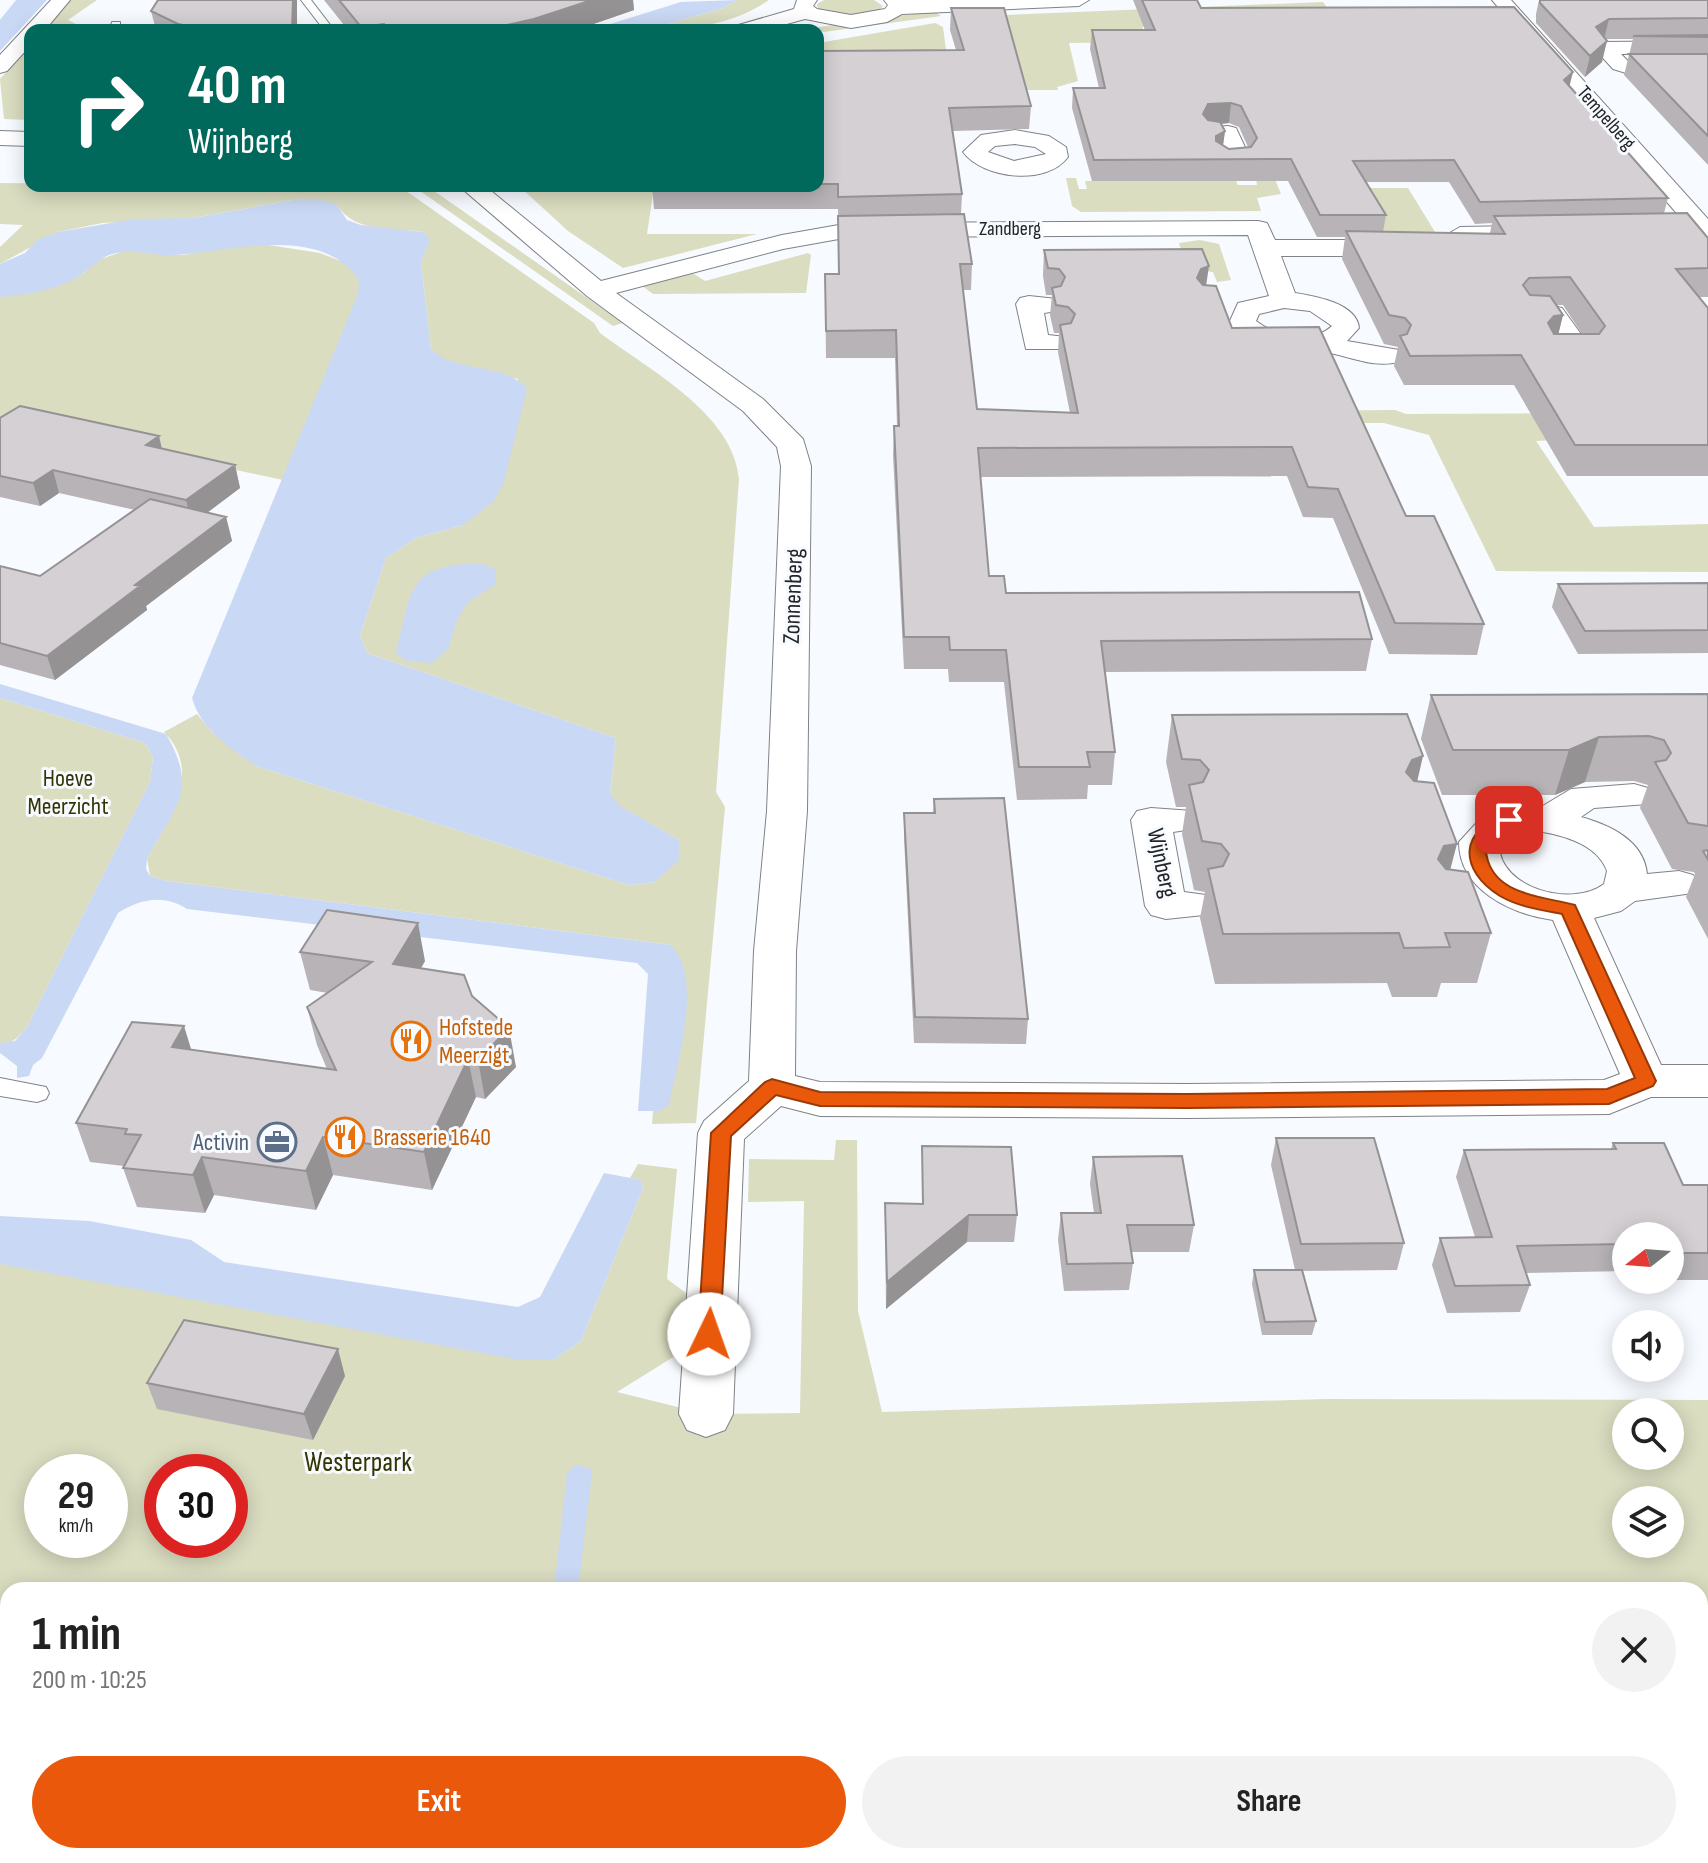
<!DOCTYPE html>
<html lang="en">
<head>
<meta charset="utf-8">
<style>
  body { margin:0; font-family:"Sofia Sans Condensed",sans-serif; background:#f2f2f2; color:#222; height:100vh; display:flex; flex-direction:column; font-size:30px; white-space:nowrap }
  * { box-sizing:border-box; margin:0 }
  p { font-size:26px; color:#767676 }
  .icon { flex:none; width:44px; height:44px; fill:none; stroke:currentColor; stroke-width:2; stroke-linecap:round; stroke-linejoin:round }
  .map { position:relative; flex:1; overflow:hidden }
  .panel { position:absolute; left:0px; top:1582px; width:1708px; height:282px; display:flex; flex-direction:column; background:#fff; border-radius:24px 24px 0 0; box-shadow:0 4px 20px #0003 }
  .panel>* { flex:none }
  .hud { position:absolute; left:24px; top:24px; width:800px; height:168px; border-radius:16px; box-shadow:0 4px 20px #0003; background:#00695c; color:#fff; overflow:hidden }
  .needle { width:52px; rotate:253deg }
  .controls { position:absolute; left:1612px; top:1222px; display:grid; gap:16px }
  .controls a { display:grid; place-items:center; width:72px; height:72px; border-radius:50%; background:#fff; box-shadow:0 4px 20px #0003; font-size:40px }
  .speed { position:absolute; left:24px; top:1454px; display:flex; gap:16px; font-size:40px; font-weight:700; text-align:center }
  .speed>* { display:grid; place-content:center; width:104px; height:104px; border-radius:50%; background:#fff; box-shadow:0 4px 20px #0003; line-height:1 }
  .speed small { font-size:20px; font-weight:400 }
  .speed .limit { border:12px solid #d22; background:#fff; color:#111 }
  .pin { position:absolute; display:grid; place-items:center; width:68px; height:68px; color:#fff; margin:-34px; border-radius:16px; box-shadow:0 4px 12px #0006 }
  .me { position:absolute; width:88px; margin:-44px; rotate:3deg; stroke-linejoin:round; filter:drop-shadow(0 0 6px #0008) }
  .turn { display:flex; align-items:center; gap:28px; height:168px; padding:0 32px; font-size:36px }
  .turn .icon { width:104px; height:104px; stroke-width:2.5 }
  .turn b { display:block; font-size:56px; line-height:68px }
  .round { display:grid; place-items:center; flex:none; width:84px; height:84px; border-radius:42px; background:#f2f2f2 }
  .headline { display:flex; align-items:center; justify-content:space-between; height:136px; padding:0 32px }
  h1 { font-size:48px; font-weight:700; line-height:60px }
  .primary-button { display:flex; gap:16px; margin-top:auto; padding:16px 32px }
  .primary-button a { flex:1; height:92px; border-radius:48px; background:#ea580c; color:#fff; font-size:32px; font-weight:700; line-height:92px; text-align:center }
  .primary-button a+a { background:#f2f2f2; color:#222 }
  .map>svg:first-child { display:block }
  .green { fill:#daddc0; fill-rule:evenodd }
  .water { fill:#c9d8f4 }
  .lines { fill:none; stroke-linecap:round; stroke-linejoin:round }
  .lane-casing { stroke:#7f8288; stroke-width:2 }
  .street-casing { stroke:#7f8288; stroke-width:2 }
  .secondary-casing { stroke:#7f8288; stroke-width:2 }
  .lane { fill:#fff; fill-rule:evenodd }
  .street { fill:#fff; fill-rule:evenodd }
  .secondary { fill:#fff; fill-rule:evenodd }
  .wall { fill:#b7b3b6; fill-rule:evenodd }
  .shaded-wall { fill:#959294 }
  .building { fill:#d5d0d4; stroke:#959294; stroke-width:2; fill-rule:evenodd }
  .route { fill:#ea580c; stroke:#983908; stroke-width:2 }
  .labels { text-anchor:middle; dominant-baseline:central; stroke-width:6; stroke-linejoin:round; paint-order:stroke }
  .far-street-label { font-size:20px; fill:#232426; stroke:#f7fafe }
  .street-label { font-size:24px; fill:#232426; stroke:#f7fafe }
  .park-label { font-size:24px; fill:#333400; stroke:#f7fafe }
  .food-label { font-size:24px; fill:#c56008; stroke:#f7fafe; text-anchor:start }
  .service-label { font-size:24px; fill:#4e5e75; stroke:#f7fafe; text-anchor:end }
  .near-park-label { font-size:28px; fill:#333400; stroke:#f7fafe }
</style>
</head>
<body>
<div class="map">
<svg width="1708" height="1863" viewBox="0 0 1708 1863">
  <rect width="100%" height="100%" fill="#f7fafe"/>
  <path class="green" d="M70,0h27l-29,20 10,5 -6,5h-28z
    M737,0h32c-36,25 -79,30 -122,30l76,-22z
    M824,0h50l9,6c-14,17 -46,7 -65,3l-1,-5z
    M1323,2l22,31 -44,-7 -159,1 7,15 -80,1 9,38 -21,6 1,3h-40l-13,-75z
    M934,11l7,5 -117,16 -12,-4z
    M935,23l8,4 4,30 -129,1v-15z
    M30,45v75l-26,-1 -4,-40z
    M1274,177l7,17 -24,4 4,13 -180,1 -9,-6 -6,-28h10l3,11h8l-2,-8h151l2,4h19l-1,-7z
    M0,183l399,3 195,137 6,10c49,37 133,80 139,146l-23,313 9,15 -29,316 -44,1 1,-13h6l12,-166 -504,-64 -17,-5 -3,-17c21,-40 57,-86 17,-127l33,-18 15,18 44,34 373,119 26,-3 24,-42 -60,-34 -9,-13 6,-55 -249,-85 -7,-18 26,-77 30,-20 47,-13 55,-146 -74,-18 -13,-12 -10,-87 8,-23 -6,-7c-29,-5 -68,2 -86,-27l-38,-6 -106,19 -91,5 -44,9 -58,32v-17l23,-22 -23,-1z
    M413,186h14l196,137 -10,3z
    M519,186l135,1 -7,47h110l-134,34 -55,-37z
    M1356,188h52l35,57h-55z
    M1200,240l19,4 12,36 -14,2 -4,-10c-14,0 -31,-16 -34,-29z
    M249,242l71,11 49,19 -86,208 -283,-60v-123l84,-24 14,-13 26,-9 60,4z
    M808,253l3,2 -5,38 -153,1 -12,-9 50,-13 14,9z
    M1395,410l11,4 211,-1 70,20 -151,8 58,86 114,-3v48l-212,-1 -67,-136 -45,-12h-113l-5,-12z
    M0,698l145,45 8,14 -3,25 -123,245c-8,9 -14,18 -27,16z
    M836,1140h21l1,171 24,101 444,-13 382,1v463h-1708v-621l555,117 26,-18 62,-153 -3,-8 -10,-2 8,-14 39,5 -10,110 19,14 -3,58 -66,41 89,22 94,-1 4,-212 -56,1 1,-43 85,1zM1626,1412h44v44h-44zM42,1472h68v68h-68zM162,1472h68v68h-68zM1626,1500h44v44h-44zM8,1590h1692v266h-1692z"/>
  <path class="water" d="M16,0h31l-47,51v-31z
    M737,0l-14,8 -76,22h-56l90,-28z
    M299,199l28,2 10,4 10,15 14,5 62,7 7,7 -9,23 10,87c26,25 72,13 96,39l-23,94 -11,20 -30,23 -47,13 -30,20 -26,77 7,18 249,85 -6,55 10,13 59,34v20l-24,22 -26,3 -373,-119c-26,-18 -55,-36 -64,-68l166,-404 1,-14c-40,-58 -130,-27 -186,-25 -21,1 -40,-7 -61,-1 -13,4 -19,13 -30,20 -23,16 -55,21 -82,23v-33l25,-11 12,-13 21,-8 76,-13 59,-1z
    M480,563l15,6 1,15 -28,18 -11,18 -9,29 -16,14 -26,-2 -10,-8c16,-63 10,-88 84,-90z
    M0,684l166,50c33,57 9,72 -19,125l-1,10 4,7 17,5 504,64c33,34 6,117 -2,160l-10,6h-21l10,-137 -11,-11 -450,-54c-23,-15 -47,-10 -69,4l-76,145 -9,7 -4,11 -12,2v-12l-17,-13v-10l15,-2 12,-14 123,-245 3,-25 -8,-14 -145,-45z
    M604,1173l37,7 2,8 -62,153 -26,18 -35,1 -520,-96v-48l89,5 102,19 33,22 294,45 22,-10z
    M575,1465l15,3 2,5 -14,117h-24l13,-117z
    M25,1856h122l21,7h-124z
    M799,1856h90v7h-90z"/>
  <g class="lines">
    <g class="lane-casing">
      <path id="lane" d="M301,0h10l23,30h-10z
        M112,22h8v8h-10z
        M0,1078l46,9 3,6 -3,6 -9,3 -37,-6z"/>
    </g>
    <g class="street-casing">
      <path id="street" d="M51,0h19l-25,30h-15v16l-23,25 -7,2v-18z
        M1492,0h19l197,219v22l-9,-2z
        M1708,41v12l-87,1 7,7h80v12h-82l-13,-4 -19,-21 10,-6z
        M1228,126l8,2 15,32 -3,5 -22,2 -11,-7 11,-7 -6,-13 -14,-2 -3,-5 3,-5z
        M1015,130l34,6 17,11 2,10c-21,29 -85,22 -105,-5l18,-17zM1015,144l20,3 11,7 -32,7 -26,-9 7,-6z
        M459,186h26l116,95 181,-46 68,-12 408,-2 9,2 8,17h177l-4,-6 12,-7 97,-2 3,5 -12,7 -71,4 5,7 -13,8h-188l14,37c19,3 62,10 64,35l-12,13 52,9 4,6 -4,6c-26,6 -48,-5 -73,-10 -8,-2 -17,1 -25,1 -24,-1 -58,-9 -72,-30l9,-20 31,-7 -21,-61 -398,2 -67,12 -167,44 147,106 40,40 8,27 -4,345 -11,140 -1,125 25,6 367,2 417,-4 16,-6 -67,-154c-42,-6 -94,-30 -94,-78l21,-23 48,-13 13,1 30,-18 63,-5 14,4 5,8 -5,8 -54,4 -13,9c29,8 63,24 66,57l32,-3 14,4 6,9 -6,9 -58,8 -14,10 -27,7 67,147h47v32h-57l-42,17 -422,4 -367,-2 -39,-10 -37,33 -11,275 -8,16 -19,7 -19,-7 -8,-16 19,-281 6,-12 45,-40 5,-130 13,-140 14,-345 -4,-19 -34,-36 -156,-115zM1284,308l26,3 22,15c-21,19 -56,10 -76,-5l3,-7zM1529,830c27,3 68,12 78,41l-3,13c-32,24 -104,5 -105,-39l9,-9z
        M1029,296l28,3 4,6 -4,6 -13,2 4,22 18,2 4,6 -4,6h-40l-10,-45 4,-6z
        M1553,306l9,2 29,40 4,6 -4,6h-44l-4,-6 4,-6 14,-2 -16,-24 -22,-1 -4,-6 4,-6z
        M1151,808l42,3 6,9 -6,9 -20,3 11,60 29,4 6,9 -6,9 -47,5 -15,-4 -6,-9 -14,-86 6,-9z"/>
    </g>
    <g class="secondary-casing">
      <path id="secondary" d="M797,0h20l-4,6 4,3 34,6 34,-6 3,-4 -4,-5h205l-10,6 -177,8 -15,8 -36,6 -46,-9 -40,11h-33l3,-4 59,-17z
        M0,131l30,1v14l-30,-1z"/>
    </g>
    <use href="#lane" class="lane"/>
    <use href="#street" class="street"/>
    <use href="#secondary" class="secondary"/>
  </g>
  <path class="wall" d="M158,0h139v30h-141l-5,-19z
    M324,0h309l1,10 -58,20h-228z
    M1133,0h64l4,8 368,78 99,112 -4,15 44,25v59h-9l9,11v168h-141l-53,-91h-110l-10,-19 4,-19 -14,-3 -42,-85 3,-22h-28l-29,-56h-196l-20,-73 1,-20h26l-9,-39 2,-19h53zM1229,123l10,4 9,20 -19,2 -6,-4 2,-14 -4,-7zM1366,182h83l26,42 17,-1 -2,10 -107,-1 3,-17zM1557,305h6l19,29h-24l5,-19z
    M1539,0h169v165l-84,-90 9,-36h-27l-4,23 -17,15 -49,-54v-9z
    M951,8l80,98 -2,23 -76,2 9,63 -1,20 11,50 -1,26h-8l14,119 93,4 -12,-61 1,-19h-5l-4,-18 2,-20h-6l-3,-19 1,-26 162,35 26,43 174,188 78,108 -7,31 -88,-1 -56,-136 -30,-1 -16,-41 -307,1 9,99 17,17 366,46 -6,32 -261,1 10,80 -3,33h-24l-1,14 -70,1 -13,-118h-55l-1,-13h-44l-11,-214 1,-29h3l-2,-68h-69l-1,-84h14l-1,-65h-184l-2,-23h166v-135l138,-1 -6,-20z
    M0,418l162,31 73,16 5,23 -33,25 19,4 6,24 -86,65 1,4 -92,70 -55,-15v-99l40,10 95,-66 -76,-17 -19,13 -40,-9z
    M1708,583v70l-130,1 -26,-47 6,-23z
    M1708,694v245l-22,-42 9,-23 -1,-2 -22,-3 -32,-61 8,-23 -14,-4 -49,1 -30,13h-113l-21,-56 10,-44z
    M1172,715l245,66 33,88 41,64 -14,50h-36l-4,14h-45l-5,-14 -172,1 -15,-66 5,-26 -11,-2 -12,-56 4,-27h-10l-10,-45z
    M934,799l94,220 -2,25 -112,-1 -10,-206v-24h29z
    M300,952l125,9 -4,7 51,28 44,71 -31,32 -9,-2 -44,93 -99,-15 -17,35 -102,-15 -9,18 -68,-6 -14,-39 1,-2 -34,-4 -14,-39 251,-54 -10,-24 -10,-38 21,-14 -18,-3z
    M1276,1138l128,105 -7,27 -94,1 13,50 -4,14h-50l-10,-51 2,-14h41l-24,-105z
    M1613,1143l70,42h25v95h-38v-44h-44v35l-100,2 4,12 -10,27 -73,1 -15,-48 8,-27 35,-1 -19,-60 8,-27 147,-1z
    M922,1146l95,69 -3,27h-47l-81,67 -1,-106 37,1z
    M1093,1157l101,68 -5,27h-58l2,11 -4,27 -65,1 -6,-51 3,-27h33l-4,-29z
    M345,1376l-32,64 -156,-31 -10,-26z"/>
  <path class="shaded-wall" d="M293,0h4v30h-5z
    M592,0h41l1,10 -58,20h-92z
    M1609,19l-5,20 -8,-12z
    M384,24l1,6h-23l-1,-3z
    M410,27l1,3h-20z
    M1607,41l-5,21 -17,15 5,-21z
    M1573,72l-5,20 -4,-12z
    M1231,103l-2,20 -23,2 -3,-11 5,-10z
    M1225,131l-3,21 -9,5 3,-21z
    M1209,266l-4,27 -8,-15 4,-9z
    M1563,315l-7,29 -8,-21 6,-7z
    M159,436l5,22 -18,-13z
    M235,465l5,23 -48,36 -6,-24z
    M53,470l6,23 -19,13 -7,-23z
    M226,517l6,24 -86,65 1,4 -92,70 -8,-24 88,-71z
    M1599,737l-14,45 -30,13 14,-45z
    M1423,756l-11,48 -6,-32 6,-12z
    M1457,844l-13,49 -6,-34 6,-13z
    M418,923l7,38 -24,41 -8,-38z
    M184,1026l12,39 -24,-18z
    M509,1028l7,39 -31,32 -7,-39z
    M468,1059l8,38 -44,93 -8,-38z
    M323,1137l10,38 -17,35 -10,-39z
    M202,1157l12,38 -9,18 -12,-38z
    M969,1215l-2,27 -81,67 1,-27z
    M338,1349l7,27 -32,64 -9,-26z"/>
  <path class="building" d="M158,0h135l-1,30h-83l-31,-6 -27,-13z
    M339,0h253l-58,19 -50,11h-68l-6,-3 -19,3 -7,-6 -23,3z
    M1142,0h55l4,8 313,-1 59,65 -9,8 104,118 -188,4 -26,-42 -101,1 33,54h-66l-29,-56 -197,1 -21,-72h32l-13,-58h63zM1231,103l10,3 16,32 -6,9 -22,2 -13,-8v-5l9,-5 -5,-9 -12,-2 -5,-6 5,-10z
    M1540,0h168v18l-99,1 -13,8 11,14 -17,15 -50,-53z
    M951,8h53l27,98 -82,2 13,86 -124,3v-13h-20v-133l146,-1z
    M1708,35v2l-75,-1z
    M1629,54h79v82z
    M1687,213l21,25v30l-32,1 32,39v137h-133l-54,-90 -111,1 -10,-20 7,-2 4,-9 -6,-7 -16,-3 -43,-84 159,3 -11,-18zM1570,277l35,49 -6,8h-45l-6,-11 6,-7 9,-1 -13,-19 -20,-1 -7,-10 6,-7z
    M964,214l8,50h-12l17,145 101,4 -18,-88 11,-2 4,-9 -7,-7 -12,-2 -4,-17 9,-2 4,-9 -6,-8 -11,-1 -4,-18 158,-1 7,17 -8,3 -4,9 6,7 13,1 16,42 87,-1 87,189h28l50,108 -89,-1 -57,-134 -30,-2 -16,-40 -314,1 11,128h15l2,17 353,-1 13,47 -271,2 14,111h-28l3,15h-71l-13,-117h-56l-1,-13h-45l-10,-211h5l-3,-96 -70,1 -1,-57h14l-1,-58z
    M20,406l139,30 -13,9 89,20 -49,35 -133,-30 -20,13 -33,-7v-58z
    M150,499l76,18 -91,68 5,1 -93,70 -47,-13v-77l40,10z
    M1708,583v47l-123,1 -27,-47z
    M1708,694v132l-20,-3 -33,-61 11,-2 5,-7 -7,-13 -15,-4 -50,1 -30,13h-116l-22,-55z
    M1407,714l16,42 -11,4 -6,12 8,9 20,2 23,61 -13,2 -6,13 8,10 22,3 23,61h-46l5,14 -46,1 -5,-15 -176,1 -15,-65 15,-3 6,-12 -8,-10 -19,-3 -13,-56 14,-3 6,-12 -9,-10 -18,-1 -10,-44z
    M1004,798l24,221 -113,-2 -11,-204h31l-1,-14z
    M1708,850v10l-5,-9z
    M327,910l91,13 -25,41 71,11 8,21 37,32 -31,32 -10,-1 -44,93 -101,-15 -17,34 -104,-14 -9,18 -70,-7 18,-33 -16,-1 2,-5 -51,-6 56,-101 52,4 -12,21 164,23 -29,-63 65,-45 -72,-10z
    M1276,1138h98l30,105 -103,1z
    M1613,1143h51l19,42h25v68h-34l-4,-10v-7h-44v8l-109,2 13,39 -75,1 -15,-48 52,-1 -28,-87 152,-1z
    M922,1146l89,1 6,68h-48l-82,67 -2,-79 38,1z
    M1182,1156l12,69h-67l6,38 -66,1 -6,-51h40l-8,-56z
    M1254,1270h48l14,51 -51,1z
    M184,1320l154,29 -34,65 -157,-31z"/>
  <path class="route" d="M1509,815l8,5c-7,8 -19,8 -26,17 -6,7 -6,15 -3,24 11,35 58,36 87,44l81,176 -3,5 -44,18 -422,4 -367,-2 -44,-11 -45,41 -11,198 -3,7h-16l-3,-7 13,-201 54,-51 7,-3 48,13 367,2 420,-5 28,-11 -73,-164c-21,-4 -43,-7 -62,-18 -42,-26 -42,-68 9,-81z"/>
  <defs>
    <g id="restaurant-ring" transform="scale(2)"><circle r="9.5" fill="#f7fafe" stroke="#e8710a" stroke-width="1.5"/><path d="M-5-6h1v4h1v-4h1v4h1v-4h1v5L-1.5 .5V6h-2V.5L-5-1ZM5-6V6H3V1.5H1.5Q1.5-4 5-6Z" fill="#e8710a"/></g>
    <g id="office-ring" transform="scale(2)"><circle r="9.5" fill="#f7fafe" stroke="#5c6f8a" stroke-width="1.5"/><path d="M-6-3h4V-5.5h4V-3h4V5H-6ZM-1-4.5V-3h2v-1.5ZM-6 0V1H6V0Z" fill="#5c6f8a"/></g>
  </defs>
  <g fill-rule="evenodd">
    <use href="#restaurant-ring" x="411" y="1041"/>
    <use href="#restaurant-ring" x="345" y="1137"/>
    <use href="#office-ring" x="277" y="1142"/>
  </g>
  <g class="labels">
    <g class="far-street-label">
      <text transform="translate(1606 118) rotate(49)">Tempelberg</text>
      <text x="1010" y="229">Zandberg</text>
    </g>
    <g class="street-label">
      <text transform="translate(793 596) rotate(-88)">Zonnenberg</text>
      <text transform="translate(1162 863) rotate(78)">Wijnberg</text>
    </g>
    <g class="park-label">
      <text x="68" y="778">Hoeve<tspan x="68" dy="28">Meerzicht</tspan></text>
    </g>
    <g class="food-label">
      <text x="439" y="1027">Hofstede<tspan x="439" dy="28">Meerzigt</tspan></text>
      <text x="373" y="1137">Brasserie 1640</text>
    </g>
    <g class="service-label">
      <text x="249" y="1142">Activin</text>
    </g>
    <g class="near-park-label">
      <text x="358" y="1462">Westerpark</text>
    </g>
  </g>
</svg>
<div class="controls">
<a><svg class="needle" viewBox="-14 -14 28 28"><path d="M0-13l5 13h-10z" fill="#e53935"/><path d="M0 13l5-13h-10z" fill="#767676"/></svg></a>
<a><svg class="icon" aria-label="sound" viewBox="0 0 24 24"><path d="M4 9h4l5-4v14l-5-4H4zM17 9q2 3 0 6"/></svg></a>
<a><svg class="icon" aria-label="search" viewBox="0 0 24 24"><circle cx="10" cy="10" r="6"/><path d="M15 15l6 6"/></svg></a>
<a><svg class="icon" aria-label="layers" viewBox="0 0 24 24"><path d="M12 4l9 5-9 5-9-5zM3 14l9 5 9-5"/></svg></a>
</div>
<div class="speed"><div>29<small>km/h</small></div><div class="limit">30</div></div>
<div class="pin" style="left:1509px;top:820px;background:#d93025"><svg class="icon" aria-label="arrive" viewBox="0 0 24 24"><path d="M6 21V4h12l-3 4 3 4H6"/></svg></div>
<svg class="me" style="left:709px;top:1334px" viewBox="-20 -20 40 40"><circle r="19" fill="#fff"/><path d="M0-13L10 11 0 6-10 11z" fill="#ea580c"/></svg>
<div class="hud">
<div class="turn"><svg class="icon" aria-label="right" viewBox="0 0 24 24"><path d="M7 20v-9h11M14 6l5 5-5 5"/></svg><div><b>40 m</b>Wijnberg</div></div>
</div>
<section class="panel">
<div class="headline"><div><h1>1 min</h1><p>200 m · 10:25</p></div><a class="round"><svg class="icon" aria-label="close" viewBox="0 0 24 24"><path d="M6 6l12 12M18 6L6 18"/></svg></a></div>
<div class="primary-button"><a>Exit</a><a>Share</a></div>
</section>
</div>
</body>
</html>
